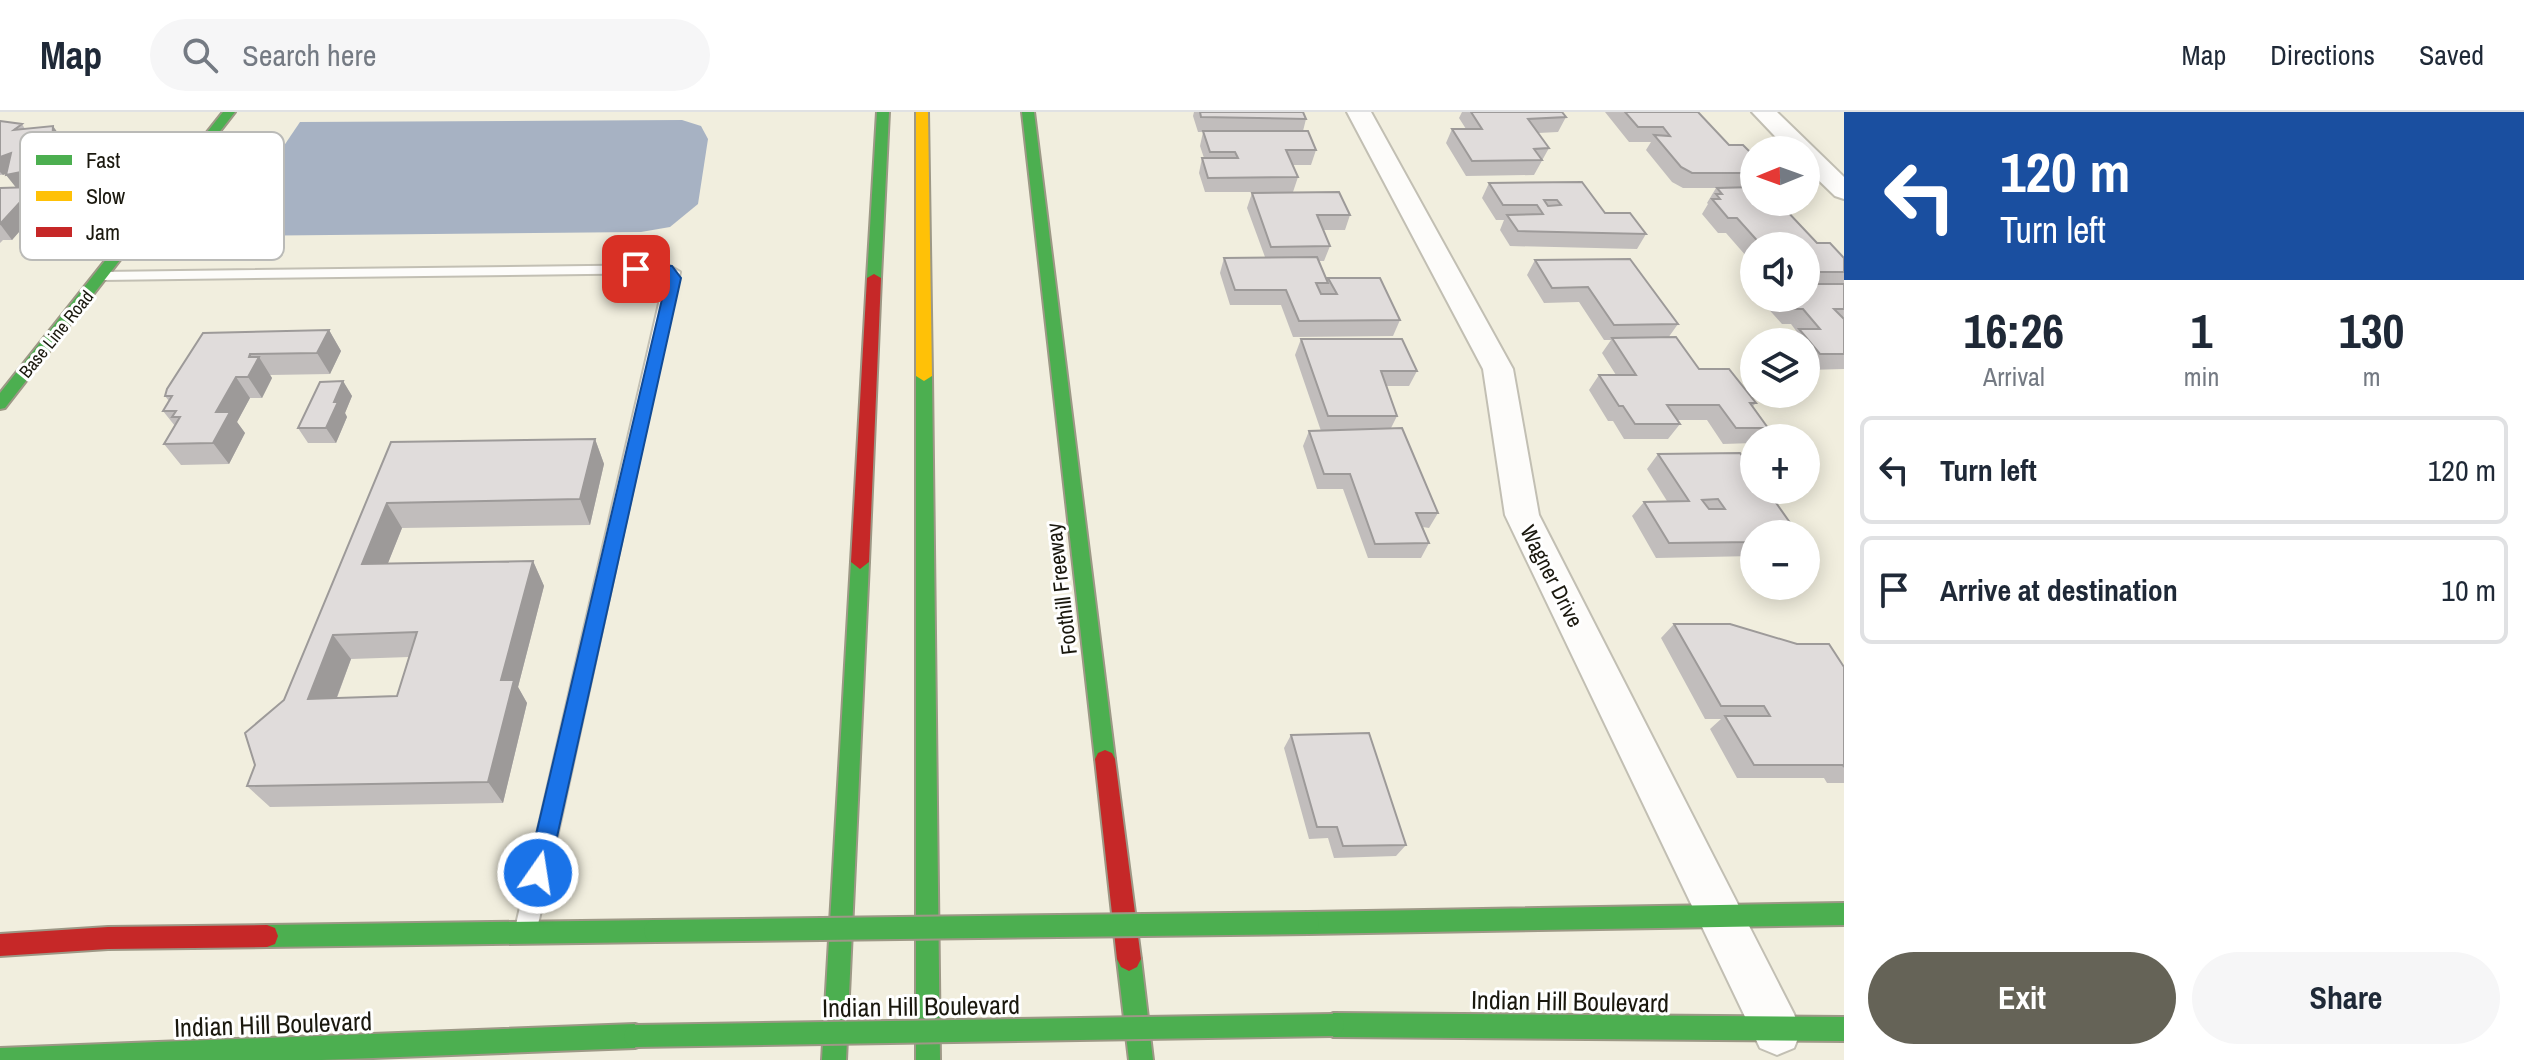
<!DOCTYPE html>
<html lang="en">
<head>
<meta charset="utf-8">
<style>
  body { margin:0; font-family:"Archivo Narrow",sans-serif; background:#f6f6f7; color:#1f2937; height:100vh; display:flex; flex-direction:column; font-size:30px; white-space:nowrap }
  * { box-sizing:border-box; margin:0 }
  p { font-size:26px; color:#747a83 }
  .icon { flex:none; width:44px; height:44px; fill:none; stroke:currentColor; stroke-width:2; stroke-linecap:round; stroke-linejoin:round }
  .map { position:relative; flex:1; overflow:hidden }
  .sheet { display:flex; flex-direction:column; background:#fff; width:680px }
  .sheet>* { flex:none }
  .guide { background:#1a4fa0; color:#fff; overflow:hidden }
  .needle { width:52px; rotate:269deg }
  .tools { position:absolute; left:1740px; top:24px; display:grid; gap:16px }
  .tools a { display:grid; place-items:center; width:80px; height:80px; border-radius:50%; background:#fff; box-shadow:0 4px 20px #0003; font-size:40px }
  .pin { position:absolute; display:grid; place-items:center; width:68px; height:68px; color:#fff; margin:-34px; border-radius:16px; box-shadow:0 4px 12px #0006 }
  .me { position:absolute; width:88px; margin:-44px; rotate:13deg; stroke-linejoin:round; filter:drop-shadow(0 0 6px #0008) }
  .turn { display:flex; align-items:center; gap:28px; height:168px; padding:0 24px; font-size:36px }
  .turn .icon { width:104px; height:104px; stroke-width:2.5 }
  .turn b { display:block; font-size:56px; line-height:68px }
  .eta { display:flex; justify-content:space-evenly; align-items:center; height:136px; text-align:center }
  .eta b { font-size:48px; font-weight:700; line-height:56px }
  .cta { display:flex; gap:16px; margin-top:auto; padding:16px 24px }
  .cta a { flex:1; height:92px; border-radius:48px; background:#656357; color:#fff; font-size:32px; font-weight:700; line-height:92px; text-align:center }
  .cta a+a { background:#f6f6f7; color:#1f2937 }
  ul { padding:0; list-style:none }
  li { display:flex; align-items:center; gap:24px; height:108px; margin:0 16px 12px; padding:0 8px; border:4px solid #e0e1e3; border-radius:12px }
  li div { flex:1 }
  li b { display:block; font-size:30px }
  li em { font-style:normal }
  header { display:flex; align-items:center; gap:48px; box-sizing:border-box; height:112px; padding:0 40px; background:#fff; border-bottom:2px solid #e0e1e3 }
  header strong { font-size:38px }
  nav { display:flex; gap:44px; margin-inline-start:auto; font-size:28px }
  .search { width:560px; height:72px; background:#f6f6f7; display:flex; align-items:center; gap:20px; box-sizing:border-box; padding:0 28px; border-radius:44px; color:#747a83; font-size:30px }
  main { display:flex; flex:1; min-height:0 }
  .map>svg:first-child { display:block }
  .water { fill:#a7b2c3 }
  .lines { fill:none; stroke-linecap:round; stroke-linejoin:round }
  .lane-casing { stroke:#c2bfb3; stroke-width:4 }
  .street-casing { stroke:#c2bfb3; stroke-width:4 }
  .fast-casing { stroke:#9d9886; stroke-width:4 }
  .slow-casing { stroke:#9d9886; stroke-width:4 }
  .jam-casing { stroke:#9d9886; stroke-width:4 }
  .lane { fill:#fdfcfa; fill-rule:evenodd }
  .street { fill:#fdfcfa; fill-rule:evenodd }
  .fast { fill:#4caf50; fill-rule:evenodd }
  .slow { fill:#ffc107; fill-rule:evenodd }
  .jam { fill:#c62828; fill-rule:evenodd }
  .fast-bridge-casing { stroke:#9d9886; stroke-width:26; stroke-linecap:butt }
  .fast-bridge { stroke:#4caf50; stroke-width:22 }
  .wall { fill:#c1bdbc; fill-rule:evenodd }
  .shaded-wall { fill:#9d9a99 }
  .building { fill:#e0dcdb; stroke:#9d9a99; stroke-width:2; fill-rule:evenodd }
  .route { fill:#1a73e8; stroke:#114b97; stroke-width:2 }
  .labels { text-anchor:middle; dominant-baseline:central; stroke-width:6; stroke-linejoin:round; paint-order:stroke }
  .far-street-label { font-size:18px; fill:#1a180e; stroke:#fff }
  .street-label { font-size:22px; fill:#1a180e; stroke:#fff }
  .near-street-label { font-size:26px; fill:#1a180e; stroke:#fff }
  .key { fill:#fff; stroke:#babab7; stroke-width:2 }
  .key-label { font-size:22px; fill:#1a180e }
</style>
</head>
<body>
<header>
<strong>Map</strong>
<div class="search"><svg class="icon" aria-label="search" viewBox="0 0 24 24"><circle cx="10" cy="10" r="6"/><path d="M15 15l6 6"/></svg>Search here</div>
<nav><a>Map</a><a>Directions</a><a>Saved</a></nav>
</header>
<main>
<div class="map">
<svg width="1844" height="948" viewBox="0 0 1844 948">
  <rect width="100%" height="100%" fill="#f1eede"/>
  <path class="water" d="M682,8l19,6 7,13 -10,65 -28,23 -29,5 -418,4 77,-114z"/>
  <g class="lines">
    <g class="lane-casing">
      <path id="lane" d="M668,153l12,7 -143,657 -3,8 -8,3 -8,-3 -3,-8 151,-656 -564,7 -7,-4 7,-4z"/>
    </g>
    <g class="street-casing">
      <path id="street" d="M1347,0h24l142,257 26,146 255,499 7,17 -7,17 -17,7 -17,-7 -255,-533 -22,-146z
        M1752,0h25l67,65v22l-9,-3 -29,-28v-18h-18z"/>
    </g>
    <g class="fast-casing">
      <path id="fast" d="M223,0h12l-230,296 -5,1v-16z
        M877,0h12l-8,166 -7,4 -7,-4z
        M1022,0h12l81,647 -3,6 -7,3 -7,-3 -3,-6z
        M924,259l8,5 8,684h-24v-684z
        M860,443l9,7 -23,498h-24l29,-498z
        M1844,791v22l-536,9 -8,-3 -3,-8 3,-8 8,-3z
        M655,808l8,3 3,8 -3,8 -8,3 -388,5 -8,-3 -3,-8 3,-8 8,-3z
        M1129,835l8,4 4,8 12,101h-24l-12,-101 4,-8z
        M1333,901l511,4v24l-511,-4 -8,-4 -4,-8 4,-8z
        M635,912l9,3 3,9 -3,9 -9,3 -314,12h-321v-12z"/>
    </g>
    <g class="slow-casing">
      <path id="slow" d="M916,0h12l4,264 -8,5 -8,-5z"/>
    </g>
    <g class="jam-casing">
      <path id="jam" d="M874,162l7,4 -12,284 -9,7 -9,-7 16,-284z
        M1105,638l7,3 3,6 26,200 -4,8 -8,4 -8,-4 -4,-8 -22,-200 3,-6z
        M267,813l8,3 3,8 -3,8 -8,3 -159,2 -108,7v-22l108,-7z"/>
    </g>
    <use href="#lane" class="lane"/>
    <use href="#street" class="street"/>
    <use href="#fast" class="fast"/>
    <use href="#slow" class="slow"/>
    <use href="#jam" class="jam"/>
    <g class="fast-bridge-casing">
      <path id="fast-bridge" d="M655,819l653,-8
        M635,924l698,-11"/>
    </g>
    <use href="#fast-bridge" class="fast-bridge"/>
  </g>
  <path class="wall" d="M1194,0h109l3,7 -3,12 13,19 -5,15h-19l6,12 -5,15h-88l-6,-19 3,-15h2l-4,-12 3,-14h-5l-5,-16z
    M1462,0h100l4,5 -8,15 -20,1 11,15 -15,27 -68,1 -20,-33 6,-14h14l-7,-11z
    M1605,0h93l31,33 25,11v46l38,6 -4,5 29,30 27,15v111l-37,1 -1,-2v-26h-18l9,-10 -6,-8h-9l-18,-20 5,-6h37v-52h-52v19l-28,-32h-8l-16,-19 6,-10 -1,-1 9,-15h-33l-11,-6 -26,-32 5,-8h-22z
    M0,9l22,3 3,5 38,11 -1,41 -31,6h3l11,15 -33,38h-9l-3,3v-55l16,-1 -9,-13 -7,1z
    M1489,71l116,30 41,21 -9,15 -127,-3 -10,-16 4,-10h-8l-14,-22z
    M1252,81l98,22 -5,15h-22l7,16 -6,15h-5l8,20 1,-3 72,42 -7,16 -100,1 -12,-32h-51l-10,-32 4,-15 41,-1 -18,-49z
    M1535,148l143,64 -10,14 31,31 57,34 -4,4 16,21 -8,10h-6v5l-31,1 -16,-24h-29l2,4 -12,15h-44l-11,-18h-5l-19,-31 10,-15h17l-14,-22 9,-13h-7l-25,-38 -35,1 -17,-28z
    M329,218l12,21 -11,23 -60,1 2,3 -10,20h-12l-13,24 8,11 -16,31 -48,1 -17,-21 11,-18 -12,-15 6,-10 -4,-5 38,-63z
    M1301,227l116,32 -8,15h-22l10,30 -6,12 47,85 -9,15 -6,-1 6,16 -8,15h-53l-25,-69h-26l-14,-43 6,-15h12l-26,-76z
    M343,269l9,15 -7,17 2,4 -11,26h-28l-10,-15z
    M595,327l9,25 -14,61 -188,3 -14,35 145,-2 11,25 -26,101 9,16 -24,100 -233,4 -23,-21 37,-86 107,-258zM409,545l-12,39 -60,2 14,-39z
    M1740,341l14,81v22l-98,2 -24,-42 12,-14 23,-1 -20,-32 11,-15z
    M1674,512l170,43v116h-17l-3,-5h-87l-27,-49 11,-10h-16l-44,-81z
    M1291,623l115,110 -10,11 -62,2 -6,-20 -19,1 -25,-91z"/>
  <path class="shaded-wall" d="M53,14l10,14 -1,41 -44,9 -12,-15z
    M11,41l11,15 -19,7 -3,-3v-15z
    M34,75l11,15 -33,38 -12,-16z
    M329,218l12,21 -11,23 -13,-21z
    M250,242l5,9 4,-6 13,21 -10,20 -14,-21z
    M236,265l14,21 -13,24 8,11 -16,31 -16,-21 3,-31z
    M343,269l9,15 -7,17 2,4 -11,26 -10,-15 8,-26z
    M595,327l9,25 -14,61 -10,-26z
    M387,391l15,25 -24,60 -16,-24z
    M533,449l11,25 -26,101 9,16 -24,100 -15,-21 13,-102z
    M333,523l18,24 -23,62 -20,-22z"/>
  <path class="building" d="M1200,0h103l3,7 -105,-2z
    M1471,0h91l4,5 -38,2 21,29 -15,1 8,11 -70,1 -20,-32h30z
    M1625,0h73l31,33h14l11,11v17h-62l-11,-6 -27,-32 16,1 -7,-9h-25z
    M0,9l22,3 -8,6 39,-4 -2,40 -45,9 5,-22 -11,4z
    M1203,19h105l8,19h-30l12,27 -90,1 -6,-20h36l-3,-6h-25z
    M1582,70l23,31h25l16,21 -128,-3 -11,-16 36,-1 -6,-9h-34l-14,-22zM1544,88h13l4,5 -13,1z
    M34,75l-34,37v-36z
    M1754,75v15h32l6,6h-8l33,35h13l14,15v14h-38v-26h-44l-25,-28h-9l-16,-19h8l-4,-5h6l-5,-6z
    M1339,80l11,23h-33l13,31 -59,1 -19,-54z
    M1317,145l11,26h-12l5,11h16l-9,-16h52l20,42 -101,1 -13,-31h-51l-11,-32z
    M1630,147l48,65 -64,1 -26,-38 -36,1 -17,-28z
    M1806,172h38v25h-10l10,10v35h-24l-21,-25h21l-17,-20h-9l-10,-11h22z
    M329,218l-12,23 -67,1 -1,3h10l-11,20h-12l-20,35h14l-17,31 -49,1 16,-27h-8l4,-6h-13l9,-15h-7l2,-7 36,-56z
    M1676,225l23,32h30l27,34h-6l18,25h-32l-17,-23h-52l13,19h-45l-12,-18h-4l-20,-31h37l-24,-37z
    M1301,227h101l15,32h-36l16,45h-69z
    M343,269l-9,21h4l-12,26h-28l22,-46z
    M1402,316l36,85h-22l13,30 -54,1 -25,-70h-26l-15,-43z
    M595,327l-15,60 -193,4 -25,61 171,-3 -32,119h13l-26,102 -241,4 8,-21 -10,-32 39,-33 107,-258zM417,520l-20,64 -89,3 25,-64z
    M1740,341l14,19v18h13l31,44h-44v8l-85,1 -25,-41 45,-1 -31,-47zM1718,387l7,10h-16l-7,-9z
    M1674,512h56l67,20h32l15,23v100l-1,-2h-89l-29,-49h45l-6,-10h-43z
    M1369,621l37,112 -63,1 -6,-19h-20l-26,-92z"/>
  <path class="route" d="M636,153l36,1 9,12 -132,595 -3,8 -8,3 -7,-3 -4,-8 140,-595 -3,-5 -33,-1 -2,-3z"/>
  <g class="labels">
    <g class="far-street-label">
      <text transform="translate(56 222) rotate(-51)">Base Line Road</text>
    </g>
    <g class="street-label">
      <text transform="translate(1552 464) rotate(63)">Wagner Drive</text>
      <text transform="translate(1061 477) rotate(-97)">Foothill Freeway</text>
    </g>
    <g class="near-street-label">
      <text transform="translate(1570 889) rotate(1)">Indian Hill Boulevard</text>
      <text transform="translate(921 894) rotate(-1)">Indian Hill Boulevard</text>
      <text transform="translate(273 912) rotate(-2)">Indian Hill Boulevard</text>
    </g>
  </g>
  <rect x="20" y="20" width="264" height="128" rx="12" class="key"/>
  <rect x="36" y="43" width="36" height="10" fill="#4caf50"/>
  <rect x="36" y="79" width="36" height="10" fill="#ffc107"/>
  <rect x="36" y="115" width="36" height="10" fill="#c62828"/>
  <g class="key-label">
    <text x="86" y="56">Fast</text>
    <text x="86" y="92">Slow</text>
    <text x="86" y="128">Jam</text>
  </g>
</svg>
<div class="tools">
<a><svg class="needle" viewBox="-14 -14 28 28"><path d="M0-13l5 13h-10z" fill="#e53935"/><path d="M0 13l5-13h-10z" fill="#747a83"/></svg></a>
<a><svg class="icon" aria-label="sound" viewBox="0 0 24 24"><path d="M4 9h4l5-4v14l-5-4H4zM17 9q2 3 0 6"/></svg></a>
<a><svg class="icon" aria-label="layers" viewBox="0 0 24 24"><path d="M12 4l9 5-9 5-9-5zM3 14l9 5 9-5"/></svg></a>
<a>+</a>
<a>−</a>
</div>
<div class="pin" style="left:636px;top:157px;background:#d93025"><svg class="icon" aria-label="arrive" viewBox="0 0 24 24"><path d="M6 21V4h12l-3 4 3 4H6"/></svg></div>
<svg class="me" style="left:538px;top:761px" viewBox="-20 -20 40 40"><circle r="17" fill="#1a73e8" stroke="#fff" stroke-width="3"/><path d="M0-11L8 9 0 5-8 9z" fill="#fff"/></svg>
</div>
<section class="sheet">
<div class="guide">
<div class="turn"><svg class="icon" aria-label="left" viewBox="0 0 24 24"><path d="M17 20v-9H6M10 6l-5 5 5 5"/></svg><div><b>120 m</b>Turn left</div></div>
</div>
<div class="eta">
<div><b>16:26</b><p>Arrival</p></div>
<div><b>1</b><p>min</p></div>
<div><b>130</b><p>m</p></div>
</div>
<ul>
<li><svg class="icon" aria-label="left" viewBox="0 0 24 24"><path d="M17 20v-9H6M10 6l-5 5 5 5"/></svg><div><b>Turn left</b></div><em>120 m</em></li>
<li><svg class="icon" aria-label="arrive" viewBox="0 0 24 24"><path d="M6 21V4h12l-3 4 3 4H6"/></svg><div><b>Arrive at destination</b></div><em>10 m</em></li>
</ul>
<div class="cta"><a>Exit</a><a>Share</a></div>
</section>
</main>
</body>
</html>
